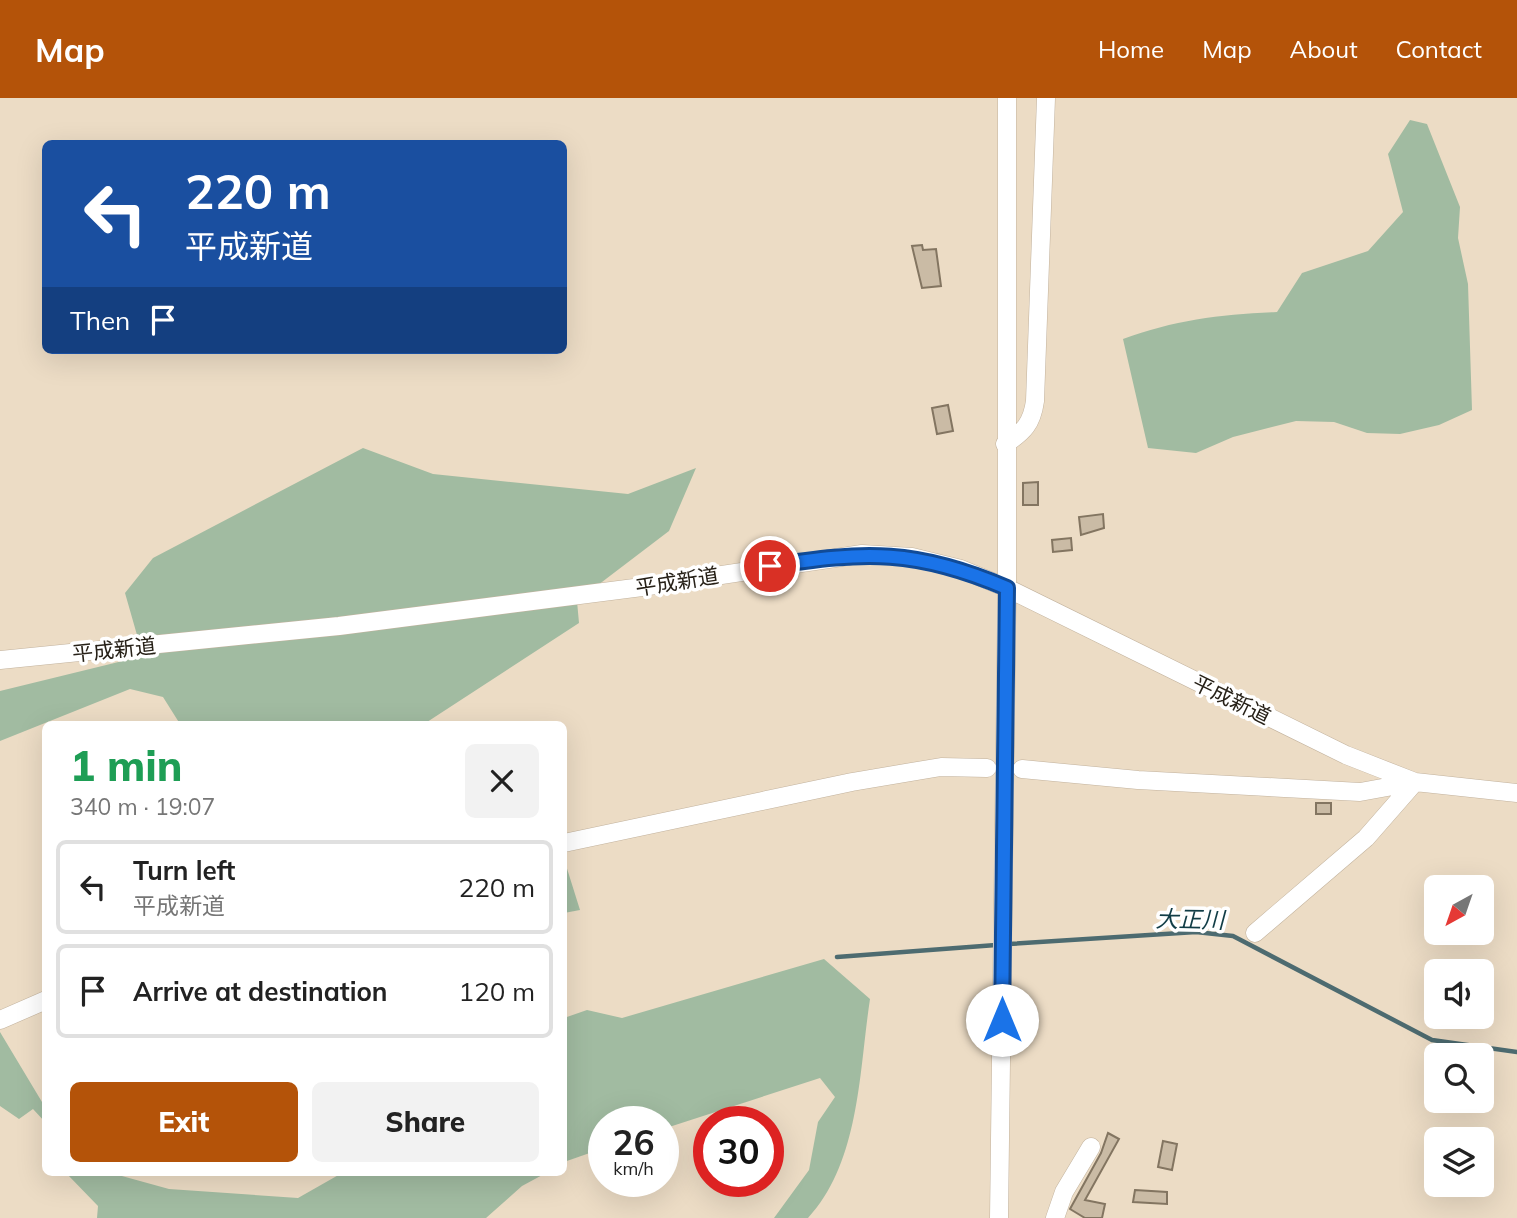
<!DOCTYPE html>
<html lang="en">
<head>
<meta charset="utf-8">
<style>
  body { margin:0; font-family:Mulish,"Noto Sans JP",sans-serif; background:#f2f2f2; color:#222; height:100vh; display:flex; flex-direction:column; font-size:26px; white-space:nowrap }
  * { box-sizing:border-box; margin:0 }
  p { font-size:23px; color:#767676 }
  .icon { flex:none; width:38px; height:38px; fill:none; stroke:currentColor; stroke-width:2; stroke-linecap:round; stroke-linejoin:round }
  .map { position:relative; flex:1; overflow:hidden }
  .details { position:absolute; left:42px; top:623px; width:525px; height:455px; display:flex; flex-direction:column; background:#fff; border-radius:10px; box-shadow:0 7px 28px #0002 }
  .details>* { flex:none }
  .banner { position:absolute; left:42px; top:42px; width:525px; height:214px; border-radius:10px; box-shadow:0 7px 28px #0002; background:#1a4fa0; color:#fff; overflow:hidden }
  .needle { width:46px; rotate:220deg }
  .buttons { position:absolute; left:1424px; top:777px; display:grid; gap:14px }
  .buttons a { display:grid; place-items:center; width:70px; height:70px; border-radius:10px; background:#fff; box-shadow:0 7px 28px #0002; font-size:35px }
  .speed { position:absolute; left:588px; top:1008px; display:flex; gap:14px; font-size:35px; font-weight:700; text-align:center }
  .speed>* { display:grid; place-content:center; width:91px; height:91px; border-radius:50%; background:#fff; box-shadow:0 7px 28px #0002; line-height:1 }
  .speed small { font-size:18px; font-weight:400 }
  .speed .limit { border:10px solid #d22; background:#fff; color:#111 }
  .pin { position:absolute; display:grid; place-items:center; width:60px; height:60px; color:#fff; margin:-30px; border:4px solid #fff; border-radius:50%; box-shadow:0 2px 7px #0007 }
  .me { position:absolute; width:77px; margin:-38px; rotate:0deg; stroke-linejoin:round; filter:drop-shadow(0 0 5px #0008) }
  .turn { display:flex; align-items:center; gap:24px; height:147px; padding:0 28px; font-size:32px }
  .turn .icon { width:91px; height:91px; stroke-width:2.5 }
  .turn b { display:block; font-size:49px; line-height:60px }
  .then { display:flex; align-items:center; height:66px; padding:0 28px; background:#0003; gap:14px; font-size:26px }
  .round { display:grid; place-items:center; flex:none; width:74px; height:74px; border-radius:10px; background:#f2f2f2 }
  .headline { display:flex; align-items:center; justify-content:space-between; height:119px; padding:0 28px }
  h1 { font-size:42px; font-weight:800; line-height:52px; color:#1e9e55 }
  .button { display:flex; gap:14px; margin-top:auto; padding:14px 28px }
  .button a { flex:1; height:80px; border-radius:10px; background:#b45309; color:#fff; font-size:28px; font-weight:800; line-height:80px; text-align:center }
  .button a+a { background:#f2f2f2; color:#222 }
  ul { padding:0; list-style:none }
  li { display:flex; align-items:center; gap:21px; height:94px; margin:0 14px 10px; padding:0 14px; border:4px solid #e0e0e0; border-radius:10px }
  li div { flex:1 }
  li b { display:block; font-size:26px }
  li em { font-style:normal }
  header { display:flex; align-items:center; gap:42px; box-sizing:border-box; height:98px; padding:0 35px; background:#b45309; color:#fff }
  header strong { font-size:33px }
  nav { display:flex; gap:38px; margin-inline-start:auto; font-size:24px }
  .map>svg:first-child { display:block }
  .green { fill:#a1bba1 }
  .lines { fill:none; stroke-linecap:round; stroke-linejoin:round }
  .stream { stroke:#4d6b70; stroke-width:4.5 }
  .building { fill:#cabba5; stroke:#837561; stroke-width:2 }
  .minor-casing { stroke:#c2b29d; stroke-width:19 }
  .minor { stroke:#fff; stroke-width:18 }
  .route-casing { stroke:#114b97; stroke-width:18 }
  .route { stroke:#1a73e8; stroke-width:12 }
  .labels { text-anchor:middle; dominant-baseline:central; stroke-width:7; stroke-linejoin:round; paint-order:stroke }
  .street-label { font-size:21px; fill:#272118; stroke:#fff }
  .water-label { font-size:23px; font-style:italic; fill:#113d46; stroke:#fff }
</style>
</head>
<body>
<header>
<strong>Map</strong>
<nav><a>Home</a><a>Map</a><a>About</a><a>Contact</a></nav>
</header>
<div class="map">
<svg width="1517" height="1120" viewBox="0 0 1517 1120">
  <rect width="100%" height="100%" fill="#ecdcc5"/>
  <path class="green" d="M1410,22l17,4 33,83 -2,31 10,46 4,126 -33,15 -39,9 -33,-1 -33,-11 -38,-1 -63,16 -37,16 -48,-5 -25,-109c51,-19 100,-25 154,-27l25,-39 66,-22 35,-39 -15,-58z
    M363,350l70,26 195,20 68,-26 -27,63 -92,70 2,22 -155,101h-244l-17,-27 -33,-8 -130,52v-50l143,-35 -18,-63 28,-35z
    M564,761l16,51 -16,3z
    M824,861l46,40c-11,72 -10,163 -62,219h-34l35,-48 9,-48 17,-25 -15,-19 -157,51v-7h-59v26l-40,14v-144l23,-8 35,8z
    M0,934l45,75v15l-12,-13 -14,10 -19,-13z
    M66,1075h45l58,16 129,9 44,-25h204l-24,13 -36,32h-389l1,-12z"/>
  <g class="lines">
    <path class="stream" d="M1009,846l187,-12 37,4 199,104 85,12
      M837,859l159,-12"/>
  </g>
  <path class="building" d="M922,147l1,5 13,-1 5,37 -19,2 -10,-42z
    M948,307l5,26 -16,3 -5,-26z
    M1038,384v23h-15v-22z
    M1103,416l1,14 -23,7 -2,-18z
    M1071,440l1,12 -19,2 -1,-12z
    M1316,705h15v11h-15z
    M1108,1035l11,6 -34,61 20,4 -3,14h-17l-15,-9 31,-56z
    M1163,1043l14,3 -5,26 -14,-3z
    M1135,1092l32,2v12l-34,-2z"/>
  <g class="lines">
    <g class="minor-casing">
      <path id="minor" d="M1005,346c19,-12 27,-21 30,-43l11,-303
        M0,562l339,-34 303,-39 220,-33 50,3 49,12 46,19 339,167 69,27 102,11
        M1022,671l116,11 222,12 55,-10
        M564,745l288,-61 89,-15 46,1
        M1255,835l111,-95 49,-56
        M0,922l46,-20
        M999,1120l8,-630v-490
        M1055,1120l9,-26 27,-45"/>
    </g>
    <use href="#minor" class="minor"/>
  </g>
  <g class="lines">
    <g class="route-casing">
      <path id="route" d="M770,468c96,-15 146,-17 237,22l-5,432"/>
    </g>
    <use href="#route" class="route"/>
  </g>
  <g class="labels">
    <g class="street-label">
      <text transform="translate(677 483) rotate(-9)">平成新道</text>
      <text transform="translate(114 551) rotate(-6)">平成新道</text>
      <text transform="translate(1232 601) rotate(26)">平成新道</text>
    </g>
    <g class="water-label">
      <text transform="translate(1190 821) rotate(1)">大正川</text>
    </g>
  </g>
</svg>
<div class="buttons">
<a><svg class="needle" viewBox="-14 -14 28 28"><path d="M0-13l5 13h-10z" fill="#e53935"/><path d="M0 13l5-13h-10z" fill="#767676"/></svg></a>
<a><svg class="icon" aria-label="sound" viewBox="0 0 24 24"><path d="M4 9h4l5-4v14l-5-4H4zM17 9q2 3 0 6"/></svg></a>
<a><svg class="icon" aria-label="search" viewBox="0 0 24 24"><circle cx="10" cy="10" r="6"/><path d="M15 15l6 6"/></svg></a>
<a><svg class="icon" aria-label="layers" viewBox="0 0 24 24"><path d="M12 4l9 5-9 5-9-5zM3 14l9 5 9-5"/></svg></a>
</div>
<div class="speed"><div>26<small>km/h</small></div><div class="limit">30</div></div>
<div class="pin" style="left:770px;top:468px;background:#d93025"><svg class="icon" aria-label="arrive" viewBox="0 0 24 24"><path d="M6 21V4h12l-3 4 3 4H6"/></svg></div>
<svg class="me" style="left:1002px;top:922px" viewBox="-20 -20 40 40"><circle r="19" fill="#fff"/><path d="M0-13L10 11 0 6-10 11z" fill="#1a73e8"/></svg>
<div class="banner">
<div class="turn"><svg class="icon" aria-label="left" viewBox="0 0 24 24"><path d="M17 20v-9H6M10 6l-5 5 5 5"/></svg><div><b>220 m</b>平成新道</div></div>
<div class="then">Then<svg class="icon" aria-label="arrive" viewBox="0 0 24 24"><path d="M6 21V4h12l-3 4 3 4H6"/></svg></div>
</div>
<section class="details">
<div class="headline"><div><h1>1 min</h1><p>340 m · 19:07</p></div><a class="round"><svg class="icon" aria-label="close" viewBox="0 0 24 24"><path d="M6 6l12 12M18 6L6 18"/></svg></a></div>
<ul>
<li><svg class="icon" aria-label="left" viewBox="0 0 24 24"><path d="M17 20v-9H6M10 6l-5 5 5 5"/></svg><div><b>Turn left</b><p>平成新道</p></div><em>220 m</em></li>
<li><svg class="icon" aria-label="arrive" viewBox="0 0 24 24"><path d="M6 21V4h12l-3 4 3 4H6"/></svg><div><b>Arrive at destination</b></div><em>120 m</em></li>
</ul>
<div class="button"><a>Exit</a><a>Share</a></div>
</section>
</div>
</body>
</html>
